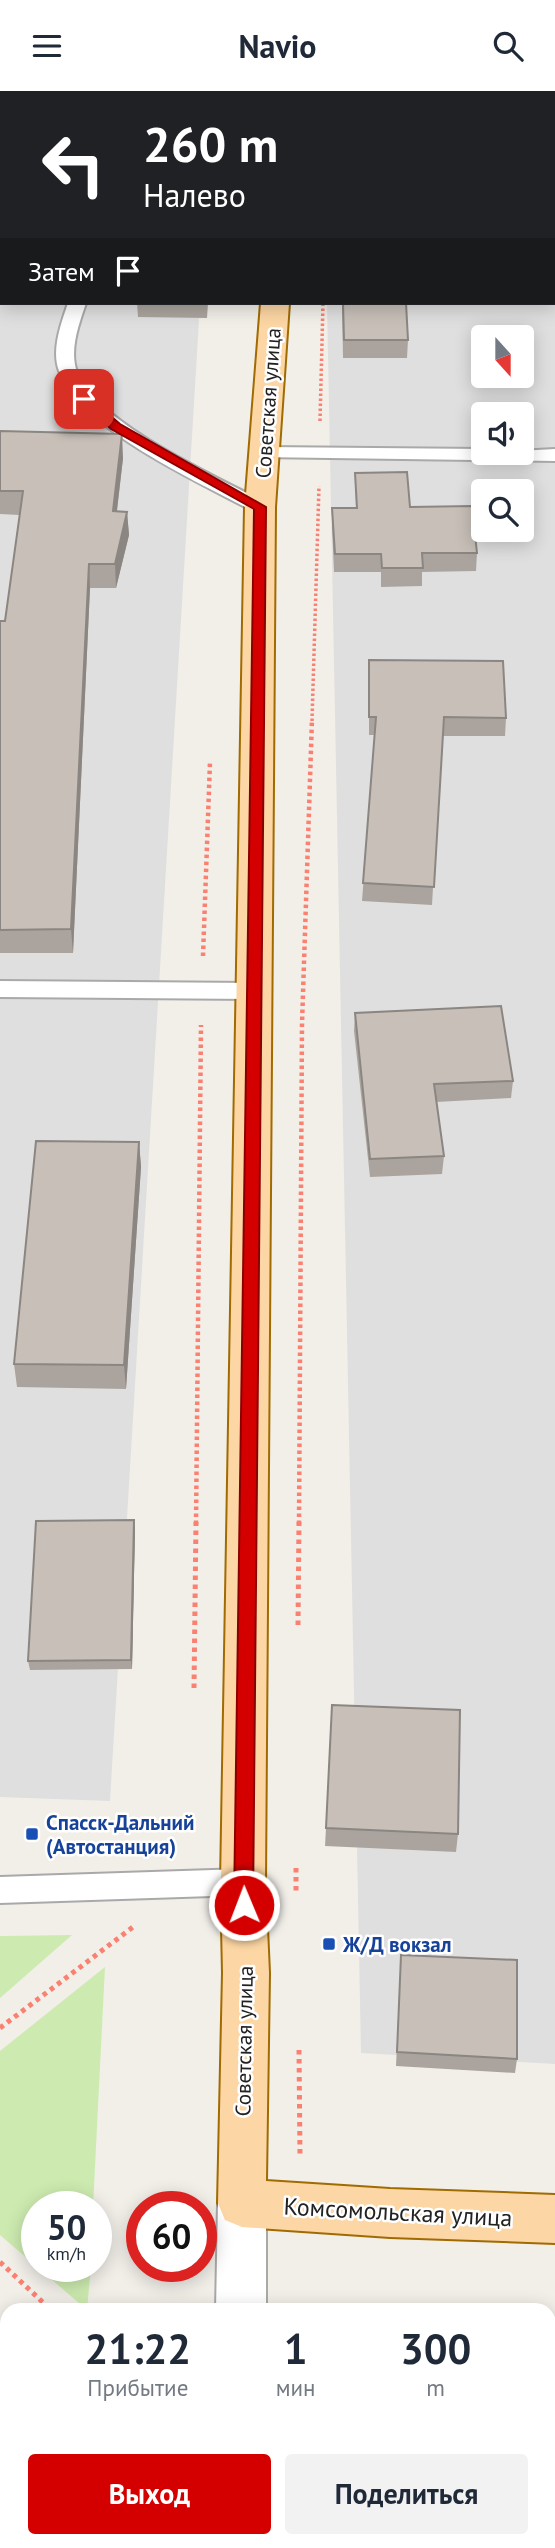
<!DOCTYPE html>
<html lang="ru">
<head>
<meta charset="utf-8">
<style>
  body { margin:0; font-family:"PT Sans",sans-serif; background:#f2f2f3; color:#1f2937; height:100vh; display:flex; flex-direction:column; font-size:26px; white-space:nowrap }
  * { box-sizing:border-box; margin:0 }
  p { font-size:23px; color:#747a83 }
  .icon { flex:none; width:38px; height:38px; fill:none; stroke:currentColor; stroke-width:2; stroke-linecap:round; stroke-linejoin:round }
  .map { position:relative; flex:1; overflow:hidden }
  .sheet { position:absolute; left:0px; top:2212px; width:556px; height:245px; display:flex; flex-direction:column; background:#fff; border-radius:21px 21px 0 0; box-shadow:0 4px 18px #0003 }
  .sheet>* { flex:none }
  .top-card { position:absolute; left:0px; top:0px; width:556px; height:214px; box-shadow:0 4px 18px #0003; background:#202124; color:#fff; overflow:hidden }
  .needle { width:46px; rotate:159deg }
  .fabs { position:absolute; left:471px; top:234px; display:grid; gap:14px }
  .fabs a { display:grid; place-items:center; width:63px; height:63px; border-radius:7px; background:#fff; box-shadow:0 4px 18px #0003; font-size:35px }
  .speed { position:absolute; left:21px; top:2100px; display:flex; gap:14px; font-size:35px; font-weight:700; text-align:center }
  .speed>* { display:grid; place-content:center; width:91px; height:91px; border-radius:50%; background:#fff; box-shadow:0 4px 18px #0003; line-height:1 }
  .speed small { font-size:18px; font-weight:400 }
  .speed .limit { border:10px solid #d22; background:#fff; color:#111 }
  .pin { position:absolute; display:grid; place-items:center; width:60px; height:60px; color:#fff; margin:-30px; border-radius:14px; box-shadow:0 4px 10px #0006 }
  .me { position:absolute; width:77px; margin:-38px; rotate:359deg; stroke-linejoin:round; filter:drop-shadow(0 0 5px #0008) }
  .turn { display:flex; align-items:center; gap:24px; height:147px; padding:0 28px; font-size:32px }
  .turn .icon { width:91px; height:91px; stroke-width:2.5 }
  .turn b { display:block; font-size:49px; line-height:60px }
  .then { display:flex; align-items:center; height:66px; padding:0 28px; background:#0003; gap:14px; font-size:26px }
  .eta { display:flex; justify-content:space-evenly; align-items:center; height:119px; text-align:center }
  .eta b { font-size:42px; font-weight:700; line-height:49px }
  .action { display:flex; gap:14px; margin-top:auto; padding:14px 28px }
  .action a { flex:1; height:80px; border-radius:7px; background:#d40000; color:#fff; font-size:28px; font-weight:700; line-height:80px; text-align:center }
  .action a+a { background:#f2f2f3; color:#1f2937 }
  header { display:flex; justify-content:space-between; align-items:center; height:91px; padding:0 28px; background:#fff; font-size:32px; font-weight:700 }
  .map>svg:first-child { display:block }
  .residential { fill:#e0dfdf; fill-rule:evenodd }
  .grass { fill:#cdebb0 }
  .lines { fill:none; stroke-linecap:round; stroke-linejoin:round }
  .service-casing { stroke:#a9a9a9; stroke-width:4 }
  .minor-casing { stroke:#a9a9a9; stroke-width:4 }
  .primary-casing { stroke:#a06b00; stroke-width:4 }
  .path-far2 { stroke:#fa8072; stroke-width:3.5; stroke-dasharray:2.5 2.5; stroke-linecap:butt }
  .path-far1 { stroke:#fa8072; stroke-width:4.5; stroke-dasharray:3.5 3.5; stroke-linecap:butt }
  .path { stroke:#fa8072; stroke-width:5; stroke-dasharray:4.5 4.5; stroke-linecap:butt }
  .service { fill:#fff; fill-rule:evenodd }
  .minor { fill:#fff; fill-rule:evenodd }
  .primary { fill:#fcd6a4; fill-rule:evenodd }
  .wall { fill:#aba49e }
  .shaded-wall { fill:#8b8681 }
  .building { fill:#c7bfb8; stroke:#8b8681; stroke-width:2 }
  .route { fill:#d40000; stroke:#8a0000; stroke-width:2 }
  .transit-dot { fill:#1a4fb4; stroke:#fff; stroke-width:2.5 }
  .labels { text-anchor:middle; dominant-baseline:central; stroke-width:5; stroke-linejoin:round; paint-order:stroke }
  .street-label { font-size:21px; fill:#222; stroke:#fff }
  .transit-label { font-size:21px; font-weight:bold; fill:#164399; stroke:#fff; text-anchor:start }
  .near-street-label { font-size:24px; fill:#222; stroke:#fff }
</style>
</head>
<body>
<header><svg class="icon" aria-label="menu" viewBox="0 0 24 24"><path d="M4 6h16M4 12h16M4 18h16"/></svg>Navio<svg class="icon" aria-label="search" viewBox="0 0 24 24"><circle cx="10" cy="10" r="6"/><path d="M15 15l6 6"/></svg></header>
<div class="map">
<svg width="555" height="2457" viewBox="0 0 555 2457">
  <rect width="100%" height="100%" fill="#f2efe9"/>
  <path class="residential" d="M0,0h212l-210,2v210h198l-90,1498 -110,-4z
    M555,143v1830l-194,-11 -34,-1750h228zM483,247h39v38h-39zM483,324h39v38h-39zM483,401h39v38h-39z"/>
  <path class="grass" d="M72,1844l-72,63v-62z
    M105,1876l-12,240h-56v59h54l-4,44 -87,-75v-184z"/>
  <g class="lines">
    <g class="service-casing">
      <path id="service" d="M68,212h18c-7,21 -17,47 -9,69 19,51 141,106 190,131l2,4 -2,4h-14c-53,-28 -173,-82 -194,-140 -8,-21 2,-47 9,-68z
        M265,356l218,2v4l72,-4v12l-297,-4 -2,-4z
        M0,890l254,2 8,2 3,6 -3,6 -8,2 -254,-2z
        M243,1778l10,4 4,9 -4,9 -10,4 -243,8v-26z
        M0,2305h7v32h-7z"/>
    </g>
    <g class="minor-casing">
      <path id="minor" d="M242,2088l17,7 7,17v107h-50l2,-107 7,-17z
        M210,2450h52v7h-52z"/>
    </g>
    <g class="primary-casing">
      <path id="primary" d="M274,0h26v2h-26z
        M261,212h28l-14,204 -10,1375 4,91 -3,208 124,8 165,6v48l-165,-6 -148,-10 -17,-7 -7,-17 5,-230 -2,-91 24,-1375z"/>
    </g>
    <path class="path-far2" d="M320,330l3,-118
      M312,630l7,-235"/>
    <path class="path-far1" d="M203,865l7,-194
      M196,1433l5,-499
      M299,1433l3,-500 10,-305"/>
    <path class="path" d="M298,1534l1,-103
      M194,1597l2,-166
      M296,1777v26
      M0,1937l133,-101
      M299,1959l1,107
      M0,2171l51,48"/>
    <use href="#service" class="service"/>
    <use href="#minor" class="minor"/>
    <use href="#primary" class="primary"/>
  </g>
  <path class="wall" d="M0,0h108l-1,2h-105v61h-2z
    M2,64v88h-2v-82z
    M137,212h71l-1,15 -69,-1z
    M342,212h64l2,37 -1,18h-64z
    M0,340l123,27 -6,53 10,1 2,23 -13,53h-26l-17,365h-73v-332h5l15,-106 -20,-1z
    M355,382l55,34 67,46 -1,18 -54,1v14l-41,1v-15h-47l-2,-46v-18h24z
    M369,569l137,58 -1,18h-63l-10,169 -70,-4 13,-166h-6z
    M355,922l158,68 -2,17 -75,4 8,54 -2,18 -72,3 -16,-146z
    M139,1051l2,25 -15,222 -109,-2 -3,-23z
    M134,1429l1,9 -3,140 -102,1 -2,-9z
    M326,1737l132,6 -2,18 -131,-6z
    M401,1864l116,104 -2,14 -119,-7z
    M410,2450h123l1,7h-123z"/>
  <path class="shaded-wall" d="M122,343l1,24 -9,77 -1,-24z
    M127,421l2,23 -13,53 -1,-24z
    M89,473l1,24 -17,365 -2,-24z
    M139,1051l2,25 -15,222 -2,-24z
    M134,1429l1,9 -3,140 -1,-9z"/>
  <path class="building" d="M0,0h102v2h-100v44h-2z
    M166,0h44v2h-45z
    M344,0h139v2h-139z
    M2,64v70h-2v-64z
    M343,212h63l2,37h-64z
    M0,340l122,3 -9,77 14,1 -12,52h-26l-18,365 -71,1v-309h5l18,-130h-23z
    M407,381l3,35 62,-1 5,47h-55l1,15h-41l-1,-14h-46l-3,-46h25l-2,-35z
    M369,569l134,1 3,57 -62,-1 -10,170 -71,-4 13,-166h-7z
    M501,915l12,75 -79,3 10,72 -74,3 -15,-146z
    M36,1050l103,1 -15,223 -110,-1z
    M134,1429l-3,140 -103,1 8,-140z
    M332,1614l128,5 -2,124 -132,-6z
    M401,1864l116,5v99l-120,-7z
    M413,2450h120l1,7h-120z"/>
  <path class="route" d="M80,306h8l32,27 146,83 -13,1398 -3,6 -6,2 -7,-2 -3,-6 20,-1396 -143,-80 -31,-27z"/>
  <g class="transit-dot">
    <rect x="25" y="1736" width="14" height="14" rx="3.5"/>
    <rect x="322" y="1846" width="14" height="14" rx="3.5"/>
  </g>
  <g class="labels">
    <g class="street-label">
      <text transform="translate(268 312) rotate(-86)">Советская улица</text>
      <text transform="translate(244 1950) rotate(-89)">Советская улица</text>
    </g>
    <g class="transit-label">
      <text x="46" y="1731">Спасск-Дальний<tspan x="46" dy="24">(Автостанция)</tspan></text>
      <text x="343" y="1853">Ж/Д вокзал</text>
    </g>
    <g class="near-street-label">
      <text transform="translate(398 2121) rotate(3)">Комсомольская улица</text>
    </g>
  </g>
</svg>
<div class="fabs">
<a><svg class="needle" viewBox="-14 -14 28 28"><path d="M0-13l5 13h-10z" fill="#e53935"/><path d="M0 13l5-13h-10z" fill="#747a83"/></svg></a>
<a><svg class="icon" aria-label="sound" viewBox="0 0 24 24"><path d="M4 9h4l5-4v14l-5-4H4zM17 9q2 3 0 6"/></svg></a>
<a><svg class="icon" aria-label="search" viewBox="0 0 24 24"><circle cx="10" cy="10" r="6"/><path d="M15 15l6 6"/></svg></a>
</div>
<div class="speed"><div>50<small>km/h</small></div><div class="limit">60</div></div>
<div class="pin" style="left:84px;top:308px;background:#d93025"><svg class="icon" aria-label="arrive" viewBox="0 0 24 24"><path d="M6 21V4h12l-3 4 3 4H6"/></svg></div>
<svg class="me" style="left:244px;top:1814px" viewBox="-20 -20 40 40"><circle r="17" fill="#d40000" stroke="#fff" stroke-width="3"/><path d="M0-11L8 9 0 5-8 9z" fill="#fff"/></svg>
<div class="top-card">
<div class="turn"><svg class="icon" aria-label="left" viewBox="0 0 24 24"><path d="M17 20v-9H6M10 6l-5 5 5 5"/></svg><div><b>260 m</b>Налево</div></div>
<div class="then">Затем<svg class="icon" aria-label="arrive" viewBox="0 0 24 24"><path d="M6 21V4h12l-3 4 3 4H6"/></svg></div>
</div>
<section class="sheet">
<div class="eta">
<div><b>21:22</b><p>Прибытие</p></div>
<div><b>1</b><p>мин</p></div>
<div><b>300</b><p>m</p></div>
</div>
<div class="action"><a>Выход</a><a>Поделиться</a></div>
</section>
</div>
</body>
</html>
